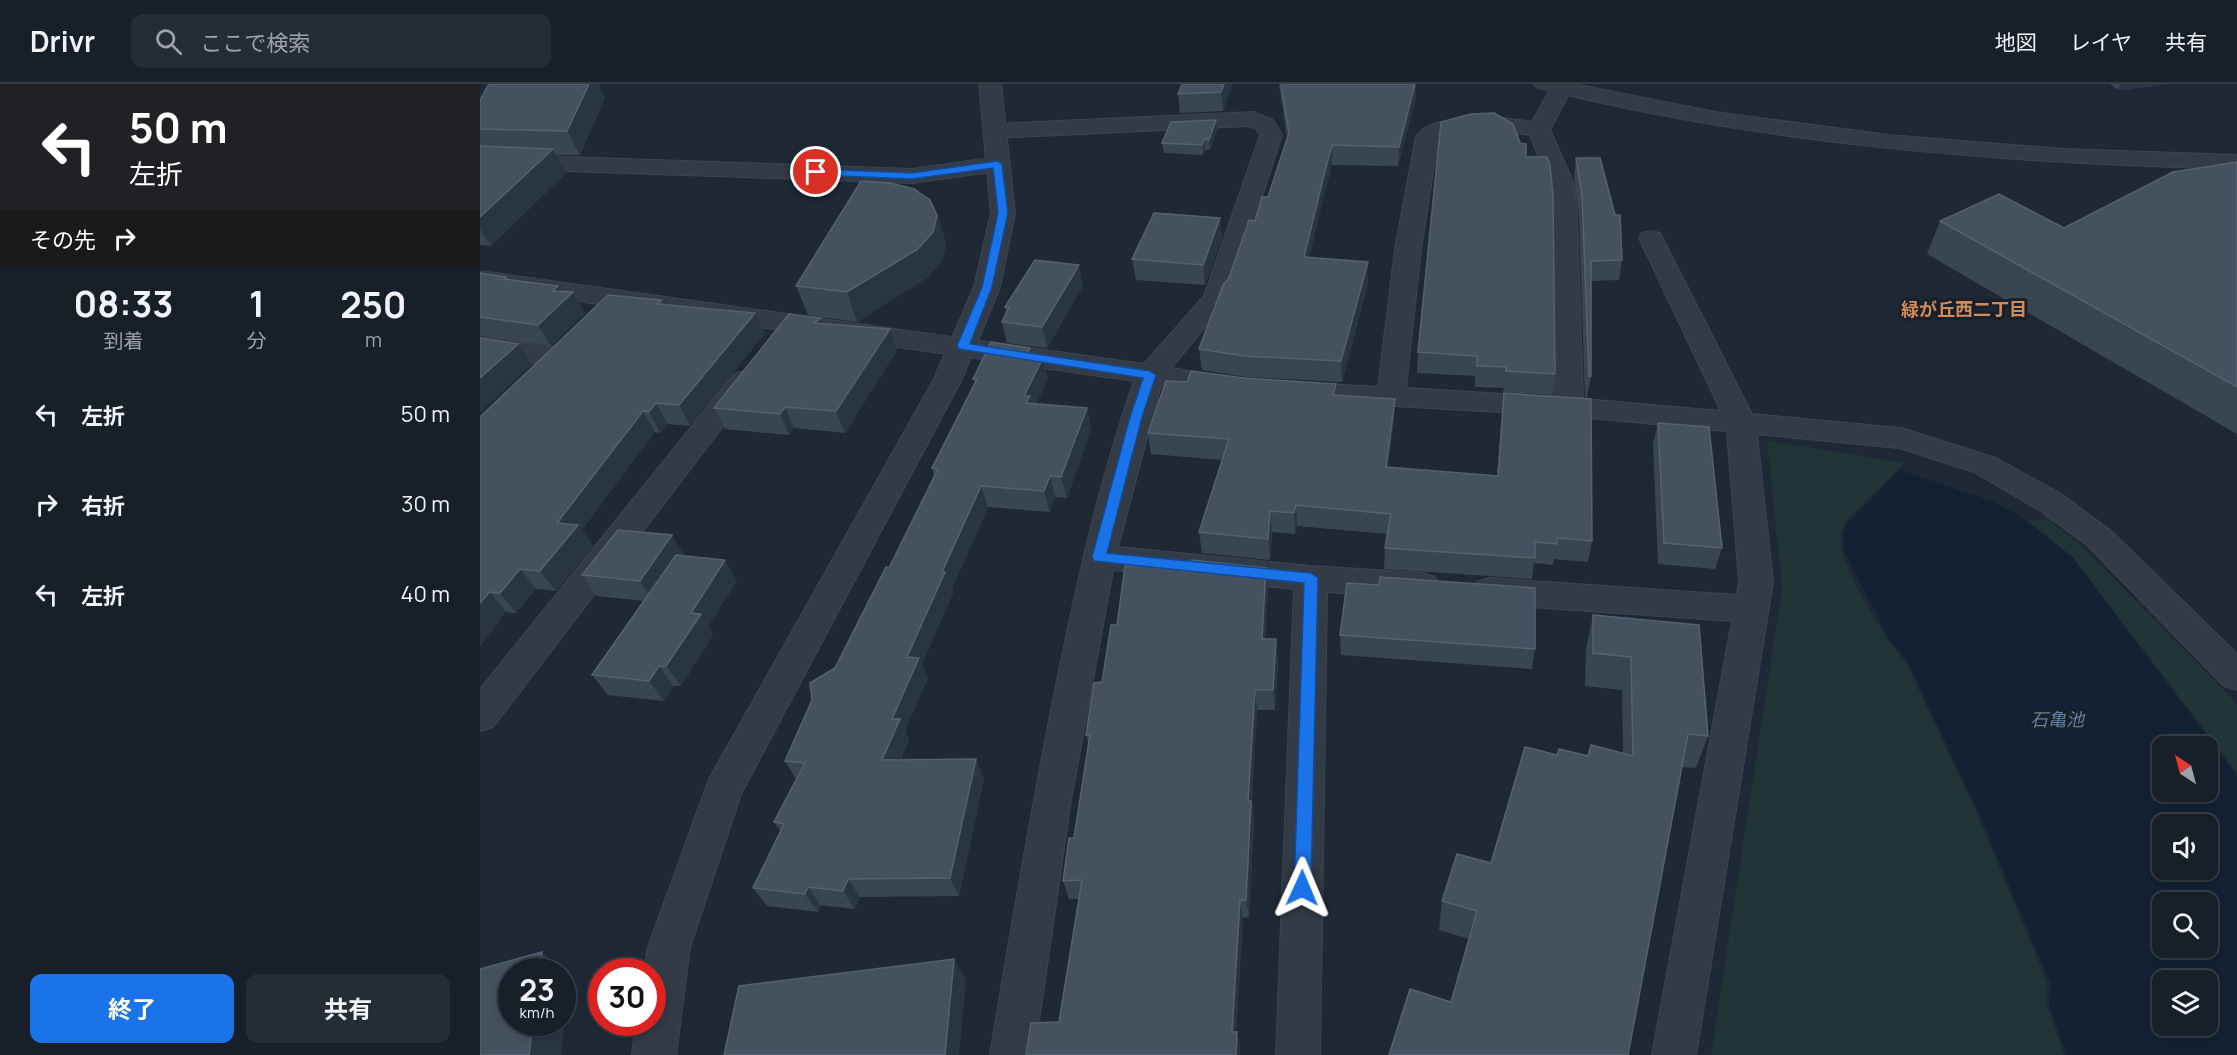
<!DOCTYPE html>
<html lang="ja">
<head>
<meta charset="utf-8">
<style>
  body { margin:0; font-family:Manrope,"Noto Sans JP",sans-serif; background:#242c34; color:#f1f3f6; height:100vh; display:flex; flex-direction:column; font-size:22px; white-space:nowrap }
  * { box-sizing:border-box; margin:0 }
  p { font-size:20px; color:#9ea2a8 }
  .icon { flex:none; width:33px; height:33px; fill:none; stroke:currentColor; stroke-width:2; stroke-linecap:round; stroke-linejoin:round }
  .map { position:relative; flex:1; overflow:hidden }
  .sheet { display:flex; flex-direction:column; background:#171f28; width:480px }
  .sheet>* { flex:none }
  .guide { background:#202124; color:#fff; overflow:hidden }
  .needle { width:39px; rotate:324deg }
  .fabs { position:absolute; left:1672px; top:652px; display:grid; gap:12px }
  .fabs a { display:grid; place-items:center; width:66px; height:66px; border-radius:12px; background:#171f28; box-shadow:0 3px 9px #0003,0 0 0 2px #363d45; font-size:30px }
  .speed { position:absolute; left:18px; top:874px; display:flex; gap:12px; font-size:30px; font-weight:700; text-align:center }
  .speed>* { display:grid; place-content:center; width:78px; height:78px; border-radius:50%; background:#171f28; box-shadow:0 3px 9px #0003,0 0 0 2px #363d45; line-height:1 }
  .speed small { font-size:15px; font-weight:400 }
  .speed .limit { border:9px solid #d22; background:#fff; color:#111 }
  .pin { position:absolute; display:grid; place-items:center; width:51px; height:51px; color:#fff; margin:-26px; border:3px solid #fff; border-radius:50%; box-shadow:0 2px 6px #0007 }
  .me { position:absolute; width:66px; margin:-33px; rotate:1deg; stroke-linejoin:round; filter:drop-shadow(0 0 4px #0008) }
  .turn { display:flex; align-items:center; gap:21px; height:126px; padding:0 30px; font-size:27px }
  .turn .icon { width:78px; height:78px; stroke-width:2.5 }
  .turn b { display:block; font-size:42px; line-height:51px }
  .then { display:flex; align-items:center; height:57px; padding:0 30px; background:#0003; gap:12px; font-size:22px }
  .eta { display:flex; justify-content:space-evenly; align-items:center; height:102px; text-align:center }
  .eta b { font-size:36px; font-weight:700; line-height:42px }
  .action { display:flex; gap:12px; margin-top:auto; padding:12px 30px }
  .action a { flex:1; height:69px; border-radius:12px; background:#1a73e8; color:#fff; font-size:24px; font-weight:700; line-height:69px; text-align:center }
  .action a+a { background:#242c34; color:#f1f3f6 }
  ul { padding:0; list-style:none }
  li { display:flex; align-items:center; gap:18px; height:90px; padding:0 30px }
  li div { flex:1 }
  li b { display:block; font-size:22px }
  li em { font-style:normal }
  header { display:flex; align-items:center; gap:36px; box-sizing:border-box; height:84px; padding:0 30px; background:#171f28; border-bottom:2px solid #363d45 }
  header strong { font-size:28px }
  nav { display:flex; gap:33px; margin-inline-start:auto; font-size:21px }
  .search { width:420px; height:54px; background:#242c34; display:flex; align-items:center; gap:15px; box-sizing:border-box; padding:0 21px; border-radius:12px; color:#9ea2a8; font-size:22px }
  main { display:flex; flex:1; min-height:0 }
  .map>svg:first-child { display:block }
  .green { fill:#213436 }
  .water { fill:#132132; fill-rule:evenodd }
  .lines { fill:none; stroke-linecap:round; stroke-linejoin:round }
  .minor-casing { stroke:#3c444f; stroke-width:2 }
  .tertiary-casing { stroke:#3c444f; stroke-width:2 }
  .minor { fill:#323b46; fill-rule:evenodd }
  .tertiary { fill:#323b46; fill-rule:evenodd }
  .wall { fill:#3a4554 }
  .shaded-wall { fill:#2a3543 }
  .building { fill:#465160; stroke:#566170; stroke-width:1.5 }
  .route { fill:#1a73e8; stroke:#114b97; stroke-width:1.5 }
  .labels { text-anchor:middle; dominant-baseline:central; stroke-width:6; stroke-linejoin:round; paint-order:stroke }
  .neighbourhood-label { font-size:18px; font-weight:bold; fill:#d28b59; stroke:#18202a }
  .water-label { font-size:18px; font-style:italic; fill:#6580a3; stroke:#18202a }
</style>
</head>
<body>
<header>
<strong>Drivr</strong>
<div class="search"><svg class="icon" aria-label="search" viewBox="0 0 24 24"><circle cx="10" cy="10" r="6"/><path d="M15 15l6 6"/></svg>ここで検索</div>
<nav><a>地図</a><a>レイヤ</a><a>共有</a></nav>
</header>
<main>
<section class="sheet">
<div class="guide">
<div class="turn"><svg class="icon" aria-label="left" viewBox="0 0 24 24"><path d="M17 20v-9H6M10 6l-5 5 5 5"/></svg><div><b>50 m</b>左折</div></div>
<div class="then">その先<svg class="icon" aria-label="right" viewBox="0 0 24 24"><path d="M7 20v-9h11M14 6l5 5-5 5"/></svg></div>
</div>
<div class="eta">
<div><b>08:33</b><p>到着</p></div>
<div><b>1</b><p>分</p></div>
<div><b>250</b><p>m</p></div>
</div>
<ul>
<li><svg class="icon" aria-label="left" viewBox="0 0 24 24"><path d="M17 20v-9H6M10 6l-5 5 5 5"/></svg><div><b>左折</b></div><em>50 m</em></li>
<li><svg class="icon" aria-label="right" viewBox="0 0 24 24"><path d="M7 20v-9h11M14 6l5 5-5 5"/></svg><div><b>右折</b></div><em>30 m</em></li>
<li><svg class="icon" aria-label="left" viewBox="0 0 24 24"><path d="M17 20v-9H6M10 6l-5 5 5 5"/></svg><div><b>左折</b></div><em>40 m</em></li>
</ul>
<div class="action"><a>終了</a><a>共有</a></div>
</section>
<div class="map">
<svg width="1757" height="971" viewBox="0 0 1757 971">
  <rect width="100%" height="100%" fill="#1f2935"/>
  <path class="green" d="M1287,357l137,22 -60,60c-3,9 -5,18 -2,28 7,29 42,87 63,110l71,151 71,171 -1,20 18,52h-353l71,-467z
    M1568,436l33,25 156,159v69l-164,-216 -45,-36z"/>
  <path class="water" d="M1420,386l92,31 26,14 54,42 165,219v279h-170l-18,-50 2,-21 -72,-171 -72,-153 -16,-18 -47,-91 -1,-15 4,-12zM1683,663h45v45h-45zM1683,741h45v45h-45zM1683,819h45v45h-45zM1683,897h45v45h-45z"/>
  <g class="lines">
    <g class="minor-casing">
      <path id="minor" d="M1073,0h16l3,4 -22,42 24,54 3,31 6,184 138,12 -82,-173 3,-5 9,-2 9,2 92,181 149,14 95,30 65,36 49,36 127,124v36l-13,-4 -136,-140 -49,-36 -65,-38 -75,-24 -142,-14 16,148 -77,473h-44l80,-434 -243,-17 -12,-4 -5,-9 5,-9 12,-4 248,17 2,-13 -12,-151 -158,-15 -279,-16 -10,-2 -4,-7 4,-7 10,-2 88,5 17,-138 21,-113c16,-24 90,-19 116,-14zM1016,46l34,5 20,49 3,31 1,182 -148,-9 15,-139 17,-109 31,-9z
        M773,28l20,8 9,15 -53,163 -58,70 72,12 4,6 -4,6 -10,3 -72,-10 -43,162 193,19 112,7 12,4 5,9 -5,9 -12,4 -96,-7 -7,463h-44l18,-466 -181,-19 -42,230 -37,255h-44c21,-128 43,-257 69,-384 20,-98 42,-196 75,-290l-654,-94v-16l664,93 60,-68 56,-161 -4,-6 -7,-3 -255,12 -8,-2 -3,-5 3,-5 8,-2z
        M0,70l432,15 85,-12 8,2 4,5 -4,5 -8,2 -85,12 -432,-15z
        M0,253l76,11 10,3 4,6 -4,6 -10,3 -76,-11z
        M264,287l10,3 4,6 -4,6 -261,341 -13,4v-42l254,-315z"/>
    </g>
    <g class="tertiary-casing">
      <path id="tertiary" d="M499,0h22l14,129 -15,74 -38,92 -221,415 -51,153 -14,108h-44l4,-32h16v-51h-8l4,-25 61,-168 225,-400 40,-92 17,-74z
        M1054,0h40l141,28 173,23 175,14 174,6v14c-235,-6 -471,-24 -699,-81z"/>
    </g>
    <use href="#minor" class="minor"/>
    <use href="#tertiary" class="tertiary"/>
  </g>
  <path class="wall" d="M9,0h109l7,14 -25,57h-24l10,18 -75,73 -11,-1v-145z
    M752,0l-9,27 -43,2 -2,-19z
    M799,0h137v13l-18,69 -66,-1 -7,26 -16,66 59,26 -26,99 -96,-5 -44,-7 -3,-21 30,-71 39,-81 19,-59z
    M1630,0h60l-52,6z
    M737,46l-7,20h-5l-2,5 -39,-2 -2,-10z
    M1040,59l6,14 29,217 -3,21 -49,-3 1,-4 -29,-1v-11l-58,-3 1,-21z
    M1096,74l46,102 -3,20 -28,1v95l-4,21h-2l-6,-182 -5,-38z
    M1757,78v272l-310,-180 13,-33 124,7z
    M457,131l9,28 -4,18 -15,17 -70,44 -49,-7 -12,-29z
    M742,154l-17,47 -69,-5 -4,-21z
    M0,189l26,4 2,2 50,7 3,5 12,1 12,21 -34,33 -71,-10z
    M603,202l-36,62 -40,-5 -5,-21 4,-9 -1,-6z
    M181,216l2,5 92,8 10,20 -75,93 -22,-2 -8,9 -5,-1 -73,98 11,16 -37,45 -20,-2 -20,24 -10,-1 -26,34v-229z
    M341,234l2,5 67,6 7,21 -52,83 -51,-5 -5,7 -64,-6 -11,-21z
    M550,264l2,9 11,1 5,21 -12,25 51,4 4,21 -24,69 -12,-1 -5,15 -62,-5 -36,82 1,4 -31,71 6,14 -23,53 4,8 -8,21 83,19 -25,117 -99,1 -5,12 -35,-4 -2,7 -51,-6 -14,-18 28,-56 -7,-10 22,-43 -11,-18 104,-193 45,-92 -2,-8 43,-84 -2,-5z
    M1024,309l88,148 -4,21 -34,-3 -1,6 -19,-2 -2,16 -148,-10 1,-21 2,-14 -90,-8 -2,8 -23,-2 -2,28 -68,-7 -3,-21 23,-72 -71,-6 -3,-21 188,-38 58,25 -6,47 109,9z
    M1178,339l64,125 -7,21 -57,-5 -5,-120z
    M205,472l52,25 -29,45 5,9 -32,51h-8l-9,15 -56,-6 -16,-20 52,-74 -47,-5 -15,-21z
    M786,484l2,21 -3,50 13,21 -3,50h-18l-5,92 2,18 -5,97 -6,1 -7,114h1l3,16 -181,-26 20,-123h-10l-6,-18 11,-43 15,-93 -3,-10 16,-53 15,-57z
    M1113,531l115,121 -12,32 -15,-1 -230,235 18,-63 -30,-9 3,-29 49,-38 66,-108 31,1 35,-3 -1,-63 -37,-4 1,-37z
    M860,551l195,14 -3,20 -191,-14z"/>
  <path class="shaded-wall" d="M109,0h9l7,14 -25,57 -13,-24z
    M744,0h8l-9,27 -2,-19z
    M935,0h1v13l-18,69 1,-19z
    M1640,0h50l-52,6z
    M736,36l1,10 -7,20 -1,-10z
    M724,55l1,11 -2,5 -1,-10z
    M852,61v20l-7,26 -20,86 -1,-20 21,-86z
    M73,65l13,24 -75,73 -11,-17v-12z
    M457,131l9,28 -4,18 -15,17 -70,44 -10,-30z
    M740,134l2,20 -17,47 -2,-20z
    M888,178v21l-26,99 -1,-21z
    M599,181l4,21 -36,62 -5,-21z
    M78,202l8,14 7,-8 12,21 -34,33 -13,-21 15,-34z
    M275,229l10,20 -75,93 -11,-21z
    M341,234l9,21 -16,-16z
    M410,245l7,21 -52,83 -9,-22z
    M38,260l13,21 -51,48v-35z
    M550,264l5,21 -10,-12z
    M563,274l5,21 -15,31 -1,14 -8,-28z
    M915,315l-1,21 -9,68 1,-21z
    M176,319l12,21 -8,9 -11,-21z
    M305,323l9,21 -5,7 -9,-21z
    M607,324l4,21 -24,69 -6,-21z
    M163,327l12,21 -73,98 11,16 -37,45 -16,-20 17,-48z
    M570,392l5,21 -5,15 -6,-21z
    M501,402l7,21 -36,82 1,4 -31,71 6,14 -23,53 4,8 -17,41 -10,-20 25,-103 35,-85z
    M816,421l1,21 -2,8 -1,-21z
    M790,427l2,21 -2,28 -2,-21z
    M192,451l13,21 -31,46 -14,-21z
    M245,476l12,21 -29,45 5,9 -32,51 -15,-20 25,-53z
    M786,484l2,21 -4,71 -2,-21z
    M40,485l16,20 -20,24 -16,-20z
    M10,508l16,20 -26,34v-43z
    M796,555l2,21 -3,50 -2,-20z
    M179,582l14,20 -9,15 -15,-20z
    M775,606l2,20 -5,92 2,18 -5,97 -3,-17 2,-99z
    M496,675l8,20 -25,117 -9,-18z
    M368,795l12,18 -5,12 -12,-18z
    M328,803l12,18 -2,7 -13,-18z
    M760,816l3,18 -8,130 -3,-16z
    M62,868l27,24 -8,79h-32l4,-32h29v-51h-23z
    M474,875l12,21 -7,75h-14z
    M757,948l3,16v7h-4z"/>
  <path class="building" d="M9,0h100l-22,47 -87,-2v-29z
    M702,0h42l-3,8 -43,2z
    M801,0h134l-16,63 -67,-2 -7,26 -21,86 64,5 -27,99 -97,-5 -45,-7 24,-64 6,-7 20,-58 6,1 7,-24h6l21,-64z
    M1014,29l19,11 7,19 6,1v13h21l3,8 3,30 2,179 -49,-3v-4l-29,-1v-10l-59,-4 23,-230 30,-8z
    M736,36l-7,20 -5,-1 -2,6 -40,-2 9,-21z
    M0,62l73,3 -73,68z
    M1096,74h24l15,57h5l2,45 -31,1v115h-2l-7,-181z
    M1757,78v225l-297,-166 59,-27 65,34 109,-56z
    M381,97l29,2 24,6 16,11 7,15 -4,17 -15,17 -71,43 -51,-6z
    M674,129l66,5 -17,47 -71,-6z
    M555,176l44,5 -37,62 -40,-5 7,-15h-4z
    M0,189l26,4 -2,2 54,7 -5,5 20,1 -35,33 -58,-8z
    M128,211l53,5 -4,4 98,9 -76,92 -23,-2 -7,9 -6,-1 -86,112 21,2 -38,46 -20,-2 -20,24 -10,-1 -10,11v-186z
    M309,230l32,4 -7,5 76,6 -54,82 -51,-4 -5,7 -66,-6z
    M0,254l38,6 -38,34z
    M511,258l39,6 -5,9 18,1 -19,38h6l-4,7 61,5 -26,69 -11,-1 -6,15 -63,-5 -39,86h3l-38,85 12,1 -27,61h8l-18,41 94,-1 -26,119 -102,1 -5,12 -35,-4 -3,7 -52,-6 31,-64 -10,-2 31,-59 -20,-2 27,-61 -2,-17 25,-15 51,-101 3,1 49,-99 -6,-1 45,-89h-4z
    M711,287l53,7 92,6 -3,11 62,4 -9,68 112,9 6,-83 87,6 1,142 -35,-3v6l-22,-2v16l-150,-10 6,-34 -95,-9 -2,8 -24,-2 -2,28 -69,-7 30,-93 -81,-6 18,-52 21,1z
    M1178,339l51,4 13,121 -58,-5z
    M138,446l54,5 -32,46 -58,-6z
    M196,471l49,5 -34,53 10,1 -35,52h-7l-10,15 -57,-6z
    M711,476l75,8 -4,71h14l-3,51h-18l-7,111h3l-5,99h-6l-8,132h5l-1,23h-210l5,-32 28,-1 23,-142 -19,1 6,-43h5l16,-103h-4l8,-52 8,-1 9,-57h6l8,-59 64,-1z
    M900,493l155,11v61l-195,-14 7,-52 32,2z
    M1113,531l106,10 9,111 -20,-2 -60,321h-239l21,-66 41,13 26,-91 -35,-10 15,-47 34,9 34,-116 32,8 2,-6 29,7 3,-11 42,11 -2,-99 -38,-4z
    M62,868l-3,20h-27v51h21l-4,32h-49v-86z
    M474,875l-9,96h-221l15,-69z"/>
  <path class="route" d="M517,77l5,3 6,49 -16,74 -22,57 180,27 6,4 -14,42 -35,136 204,20 7,5 -7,310 -3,5 -6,3 -6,-3 -2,-5 10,-305 -210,-22 -2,-4 38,-140 13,-39 -184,-29 -2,-3 25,-59 16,-74 -5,-45 -81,11 -96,-4 -5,-3 5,-3 96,4z"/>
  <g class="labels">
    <g class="neighbourhood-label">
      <text x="1484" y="225">緑が丘西二丁目</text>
    </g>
    <g class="water-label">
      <text x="1577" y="635">石亀池</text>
    </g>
  </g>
</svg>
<div class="fabs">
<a><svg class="needle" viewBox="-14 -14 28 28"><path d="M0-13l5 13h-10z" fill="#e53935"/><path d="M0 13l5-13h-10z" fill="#9ea2a8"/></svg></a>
<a><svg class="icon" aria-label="sound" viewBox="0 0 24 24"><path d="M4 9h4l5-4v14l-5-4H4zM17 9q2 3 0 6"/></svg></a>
<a><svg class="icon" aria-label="search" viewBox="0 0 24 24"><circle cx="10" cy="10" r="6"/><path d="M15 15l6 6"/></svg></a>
<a><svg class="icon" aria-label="layers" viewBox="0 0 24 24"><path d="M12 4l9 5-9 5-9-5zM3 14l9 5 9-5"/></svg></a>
</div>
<div class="speed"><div>23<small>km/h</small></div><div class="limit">30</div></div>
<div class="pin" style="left:336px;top:88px;background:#d93025"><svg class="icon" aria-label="arrive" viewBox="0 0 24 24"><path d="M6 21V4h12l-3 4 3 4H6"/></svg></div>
<svg class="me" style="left:822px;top:804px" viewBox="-20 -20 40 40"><path d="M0-17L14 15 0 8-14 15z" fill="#1a73e8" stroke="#fff" stroke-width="4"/></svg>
</div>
</main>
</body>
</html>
